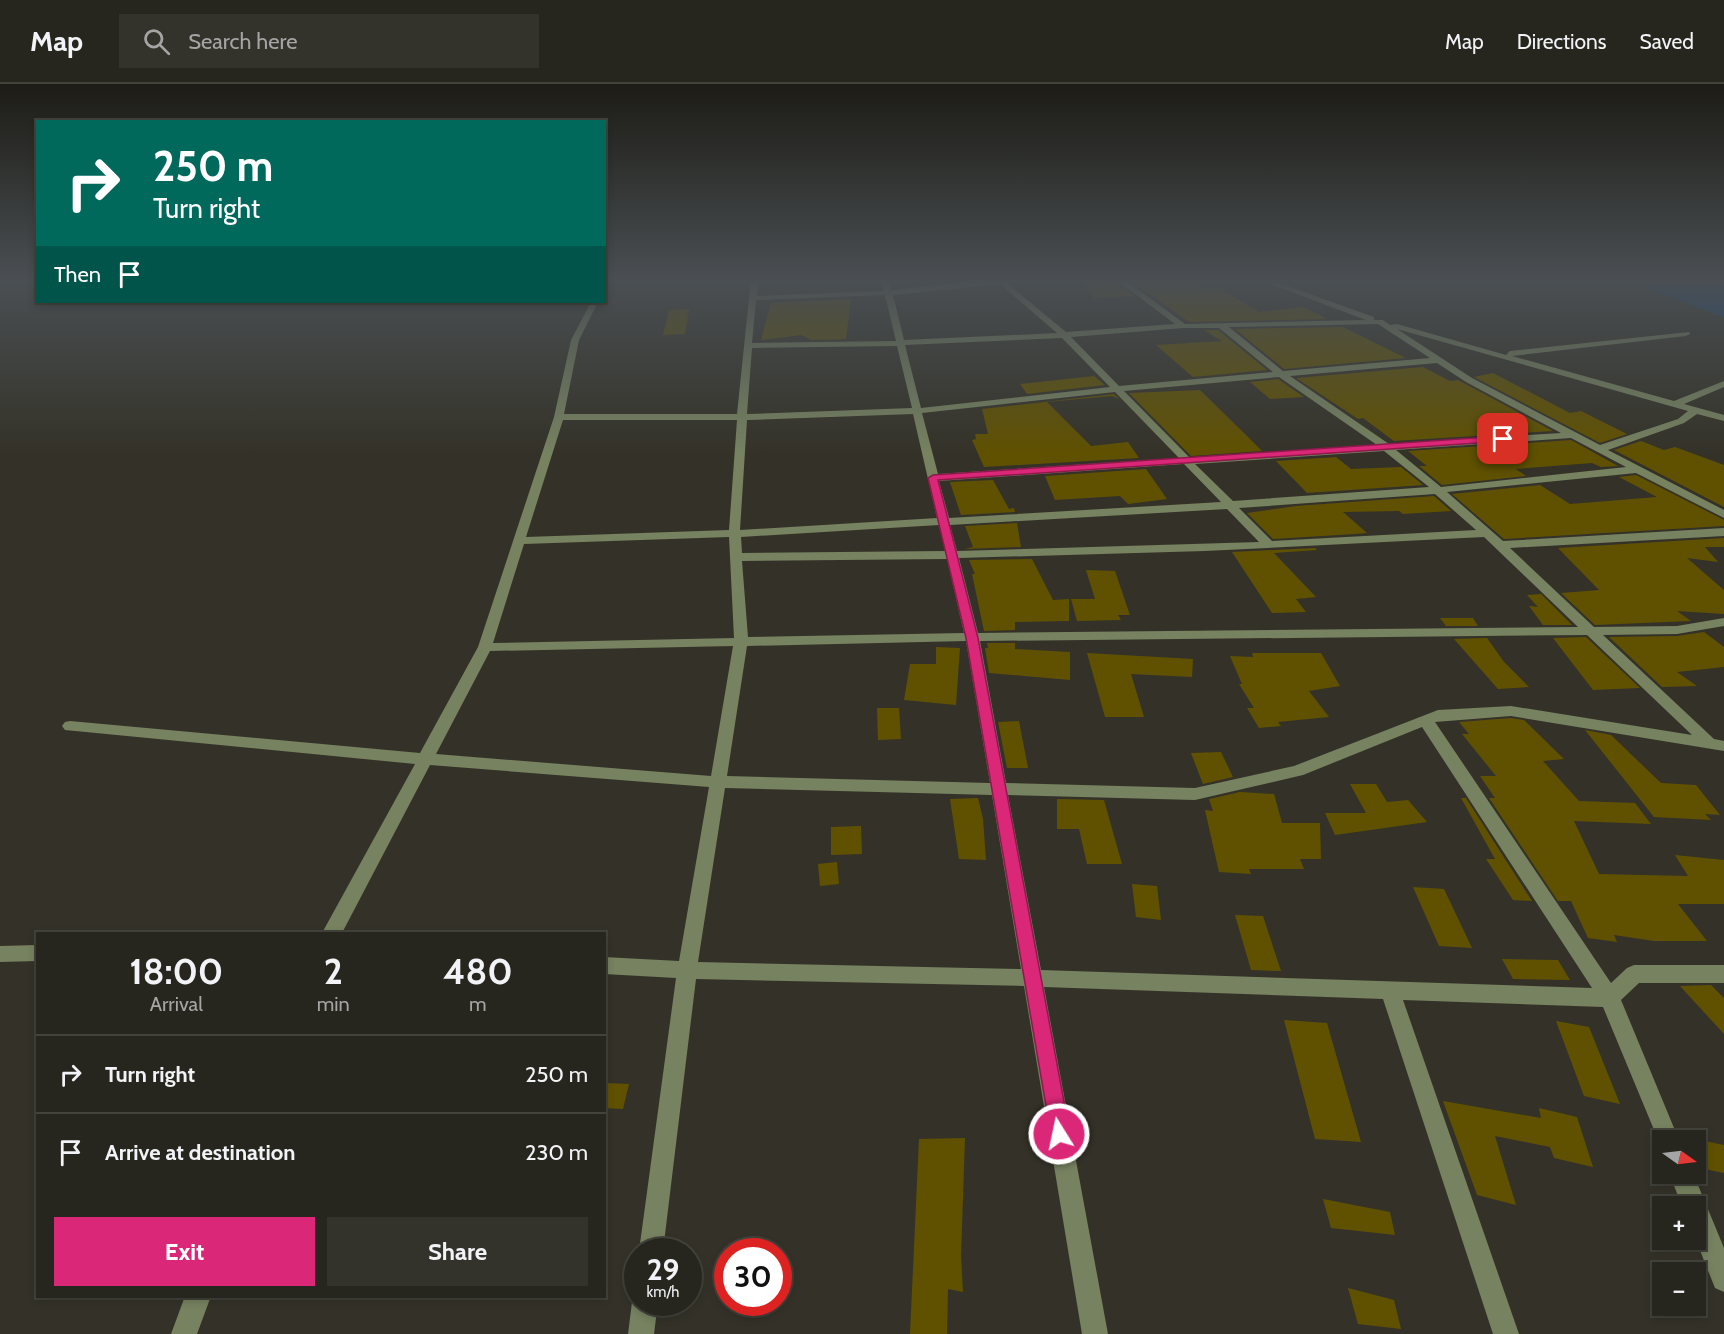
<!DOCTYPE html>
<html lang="en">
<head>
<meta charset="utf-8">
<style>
  body { margin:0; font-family:Cabin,sans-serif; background:#33322b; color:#f1f3f6; height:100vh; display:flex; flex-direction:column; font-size:22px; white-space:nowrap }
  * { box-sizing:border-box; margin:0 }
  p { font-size:20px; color:#a4a5a4 }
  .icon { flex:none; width:33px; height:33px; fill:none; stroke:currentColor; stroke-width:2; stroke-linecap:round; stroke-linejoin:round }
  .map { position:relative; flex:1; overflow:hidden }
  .side { position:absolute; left:36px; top:848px; width:570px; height:366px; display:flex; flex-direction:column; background:#27261e; border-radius:0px; box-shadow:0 3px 9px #0003,0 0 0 2px #43433c }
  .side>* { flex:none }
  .guide { position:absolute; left:36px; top:36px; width:570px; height:183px; border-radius:0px; box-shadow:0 3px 9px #0003,0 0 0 2px #43433c; background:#00695c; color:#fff; overflow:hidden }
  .needle { width:39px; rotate:104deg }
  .fabs { position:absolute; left:1652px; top:1046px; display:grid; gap:12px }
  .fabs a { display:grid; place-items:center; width:54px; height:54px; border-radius:0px; background:#27261e; box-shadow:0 3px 9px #0003,0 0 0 2px #43433c; font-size:30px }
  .speed { position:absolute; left:624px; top:1154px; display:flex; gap:12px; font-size:30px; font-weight:700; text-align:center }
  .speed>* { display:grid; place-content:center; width:78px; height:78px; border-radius:50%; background:#27261e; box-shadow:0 3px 9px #0003,0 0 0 2px #43433c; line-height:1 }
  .speed small { font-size:15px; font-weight:400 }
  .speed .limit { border:9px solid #d22; background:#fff; color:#111 }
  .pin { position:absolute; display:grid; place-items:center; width:51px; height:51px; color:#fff; margin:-26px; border-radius:12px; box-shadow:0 3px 9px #0006 }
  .me { position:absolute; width:66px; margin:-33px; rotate:350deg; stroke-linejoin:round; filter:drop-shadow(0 0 4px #0008) }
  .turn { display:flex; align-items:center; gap:21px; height:126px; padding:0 18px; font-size:27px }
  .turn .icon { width:78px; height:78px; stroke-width:2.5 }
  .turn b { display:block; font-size:42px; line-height:51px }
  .then { display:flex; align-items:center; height:57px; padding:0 18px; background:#0003; gap:12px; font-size:22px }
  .eta { display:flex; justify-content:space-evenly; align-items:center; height:102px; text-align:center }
  .eta b { font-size:36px; font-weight:700; line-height:42px }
  .cta { display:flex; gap:12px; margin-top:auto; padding:12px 18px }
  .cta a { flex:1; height:69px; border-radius:0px; background:#db2777; color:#fff; font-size:24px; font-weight:700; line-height:69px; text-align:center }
  .cta a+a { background:#33322b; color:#f1f3f6 }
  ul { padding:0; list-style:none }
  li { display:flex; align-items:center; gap:18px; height:78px; padding:0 18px; border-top:2px solid #43433c }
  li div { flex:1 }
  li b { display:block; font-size:22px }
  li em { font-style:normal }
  header { display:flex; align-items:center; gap:36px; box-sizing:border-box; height:84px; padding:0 30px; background:#27261e; border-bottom:2px solid #43433c }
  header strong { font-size:28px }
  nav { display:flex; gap:33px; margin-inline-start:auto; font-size:21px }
  .search { width:420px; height:54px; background:#33322b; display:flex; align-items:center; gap:15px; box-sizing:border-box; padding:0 21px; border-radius:0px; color:#a4a5a4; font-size:22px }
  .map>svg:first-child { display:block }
  .water { fill:#0d4480 }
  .building { fill:#605100 }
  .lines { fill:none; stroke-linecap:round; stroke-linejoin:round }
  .minor { fill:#768260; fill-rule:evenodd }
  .route { fill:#db2777; stroke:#8e194d; stroke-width:1.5 }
</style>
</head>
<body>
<header>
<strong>Map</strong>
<div class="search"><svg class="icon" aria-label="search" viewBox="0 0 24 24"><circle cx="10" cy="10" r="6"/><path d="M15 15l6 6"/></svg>Search here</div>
<nav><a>Map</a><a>Directions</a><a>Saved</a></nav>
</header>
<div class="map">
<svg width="1724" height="1250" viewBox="0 0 1724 1250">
  <rect width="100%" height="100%" fill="#343228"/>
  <path class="water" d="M1621,195h103v38z"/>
  <path class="building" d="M1080,195h33l21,17 -40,2z
    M1128,195h75v10l16,-1 40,24 45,-5 23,12 -138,3z
    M851,215l-5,40 -34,1 -11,-5 -40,5 10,-37z
    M689,225l-4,25 -22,1 6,-25z
    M1343,243l63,31 -122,11 -49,-40z
    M1204,246h14l49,40 -74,7 -37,-32 66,-4z
    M1423,283l27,14 8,-1 95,51 -159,10 -31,-23 -5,1 -62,-41z
    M1493,289l77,40 11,-2 46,23 -27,9 -126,-66z
    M1094,292l11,9 -78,9 -7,-10z
    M1278,295l26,18 -34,2 -20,-17z
    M1200,306l42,41 20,20 -71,5 -62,-63z
    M1114,310l5,5 -7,-3 -65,6 44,44 37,-4 11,16 -155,9 -12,-27 4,-1 -1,-5h13l-6,-25z
    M1571,356l47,26 -17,1 -9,-4 -76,6 10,7 -84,9 -23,-19h8l-19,-15z
    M1641,357l23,9 11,-3 49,18v42l-110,-57z
    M1336,373l15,12 50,-2 22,18 -116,8 -31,-32z
    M1146,385l21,30 -39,5 -8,-8 -65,4 -10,-24z
    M1636,391l88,45v6l-220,13 -52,-45 88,-9 30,19 87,-7 -38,-20z
    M993,396l16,29 5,-1 1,4 -54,3 -11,-33z
    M1434,412l17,15 -48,3 -4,-3 -56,1 24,21 -12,1 -82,5 -26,-26 49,-7z
    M1017,439l4,24 -56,2 8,-2 -8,-21z
    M1724,454v9h-19l13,15 -31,-4 37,32v24l-47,-3 14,10 -96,4 -34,-32 38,-3 -41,-42z
    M1315,464l2,2 -43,3 42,44 -20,2 10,13 -34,1 -40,-61z
    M1032,475l21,41 16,-1v22l-54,1v8l-31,1 -12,-57h3l-6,-14z
    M1086,486l29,1 15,44h-12l3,5 -44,1 -6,-22h24z
    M1541,510l31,31h-29l-14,-19 9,1 -11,-12z
    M1440,534h33l5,8h-32z
    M1704,548l20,15v20l-47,5 20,14 -35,1 -53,-50 68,-1z
    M1586,553l54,51 -47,2 -40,-52z
    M1487,554l17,24 25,25 -31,2 -44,-50z
    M987,559h28v6l55,3v28l-81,-7 -4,-25h3z
    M936,563l24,1 -4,57 -52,-5 6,-36h26z
    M1087,569l106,6 -1,18 -61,-3 13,43h-39z
    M1252,569h69l19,33 -31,5 20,26 -51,5 3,4 -22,2 -12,-20h7l-15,-24h3l-12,-28 23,1z
    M877,624h22l2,31 -23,1z
    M1511,634l13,2 40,39 -21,2 36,40 56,2 16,21 -77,-3 25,53 89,2 -13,-21 49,5v44h-46l29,37h-53l-40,-6 3,7 -29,-4 -17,-37h-13l-69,-103h6l-15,-22h16l-34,-42h7l-10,-12z
    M1019,637l9,47h-21l-9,-46z
    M1585,646l26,5 50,48 35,2 24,30 -15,-1 6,6 -57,-3z
    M1221,668l12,25 -30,7 -12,-31z
    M1350,700h26l11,18 21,-2 19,22 -92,13 -10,-22h41z
    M1240,708l34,2 8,29h38l1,36h-21l4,10h-55l2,5 -32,-2 -14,-62 8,1 -4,-12z
    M978,714l5,21 3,41 -27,-1 -9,-60z
    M1461,714h5l66,103 -19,-1 -27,-41h9z
    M1057,715l47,1 18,64h-35l-8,-35h-22z
    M861,742l1,28 -31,1v-28z
    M837,778l2,22 -19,2 -2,-22z
    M1132,800l25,2 4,34 -25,-3z
    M1413,803l31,2 28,59 -33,-2z
    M1235,831l28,1 18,55 -30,-1z
    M1502,875l56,1 12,20 -57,-1z
    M1711,901l13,13v36l-44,-48z
    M1284,936l43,3 34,119 -46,-3z
    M1556,937l33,6 31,77 -36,-8z
    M604,999l25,1 -6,25 -19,-1z
    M1443,1017l98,17 -2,-10 38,9 16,50 -39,-9 -4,-11 -55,-11 21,69 -39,-10z
    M965,1054l-4,118 2,36 -15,-3 -1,45h-37l9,-195z
    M1695,1055l29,6v28l-29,-6z
    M1323,1115l67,13 5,23 -64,-7z
    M1348,1204l46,12 7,29 -43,-5z"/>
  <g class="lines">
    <path class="minor" d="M604,195h5l-5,3z
      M751,195h8l-2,17 127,-5 -3,-12h8l2,11 103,-11h39l-26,4 59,49 109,-8 -60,-45h9l61,45 181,-4 -109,-41h11l106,38v3h9l7,5 7,-1 109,31 4,-4 179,-19 1,2 -4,2 -174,20 162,45 50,-20v6l-40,17 40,11v6l-27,-7 -13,9 -76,27 116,60v8l-88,-45 -189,19 56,49 221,-13v8l-214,12 84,79 83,-1 47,-8v8l-47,8 -74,1 111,104 10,2v10l-213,-35 -76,6 176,261 16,-15 7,-3h90v18h-85l-18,17 58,140h-17v9l-59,-142 -200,-7 116,334h-26l-110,-335 -339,-12 64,347h-26l-58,-348 -328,-7 -33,272h-24l37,-273 -72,-4v-17l75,4 30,-174 -279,-22 -88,168h-20l93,-169 -350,-34 -3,-4 3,-4 5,-1 350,32 58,-106 76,-230 17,-77 20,-38h7l-19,38 -15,74h173zM1000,200l57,49 -153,7 -11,-45zM885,211l11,46 -144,2 4,-43zM1378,240l52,34 -147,13 -54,-44zM1183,244h36l54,44 -154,14 -48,-49zM1397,245l291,82 -10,8 -78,26 -128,-67zM1062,254l48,49 -189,21 -16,-63zM897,262l15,62 -165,6 5,-66zM1437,279l29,19 95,51 -172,11 -99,-68zM1279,293l98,68 -187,13 -66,-67zM1115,308l64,66 -241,16 -16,-61zM913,330l24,104 -197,12 7,-110zM563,336h174l-8,110 -203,7zM1571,354l55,29 -185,20 -45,-37zM1384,367l45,36 -196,14 -38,-37zM1184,380l37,38 -272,16 -10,-37zM1435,410l41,36 -204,11 -33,-33zM1227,425l32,33 -302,9 -7,-26zM939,441l6,26 -203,2 -1,-16zM729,453l5,101 -241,5 31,-99zM1484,453l94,90 -600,6 -19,-75 246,-7zM947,475l17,74 -216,4 -6,-76zM1587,551l105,100 -181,-29 -73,4 -144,56 -99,22 -189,-5 -26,-142zM966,557l24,142 -263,-7 20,-130zM733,562l-22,130 -275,-22 54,-103zM1422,643l170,261 -551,-18 -33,-175 187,5 108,-25zM725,704l267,7 29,174 -323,-7z
      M38,861v16l-38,1v-16z
      M1669,1089h24l31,75v44l-9,-4 -20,-50v-32h-13z
      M638,1208v10h20l-4,32h-26l4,-32z
      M185,1212h26l-14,38h-26z"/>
  </g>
  <linearGradient id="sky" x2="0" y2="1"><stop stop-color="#1d1c16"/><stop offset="0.53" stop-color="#4a4f53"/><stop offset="1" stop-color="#4a4f53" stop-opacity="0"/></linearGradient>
  <rect width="1724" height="370" fill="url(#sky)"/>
  <path class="route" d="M1503,352l5,3 -1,2 -569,39 40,158 92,496 -4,7 -7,3 -7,-3 -86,-503 -38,-160 5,-3z"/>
</svg>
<div class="fabs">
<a><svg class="needle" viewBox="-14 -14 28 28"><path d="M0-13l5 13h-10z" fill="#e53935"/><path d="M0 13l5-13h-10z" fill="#a4a5a4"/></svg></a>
<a>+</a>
<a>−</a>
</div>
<div class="speed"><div>29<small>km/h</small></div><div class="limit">30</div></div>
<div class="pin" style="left:1503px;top:355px;background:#d93025"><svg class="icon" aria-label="arrive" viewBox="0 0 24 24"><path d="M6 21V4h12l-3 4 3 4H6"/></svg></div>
<svg class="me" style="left:1059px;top:1050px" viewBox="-20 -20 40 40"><circle r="17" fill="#db2777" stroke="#fff" stroke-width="3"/><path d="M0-11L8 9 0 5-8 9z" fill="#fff"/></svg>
<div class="guide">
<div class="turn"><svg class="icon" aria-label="right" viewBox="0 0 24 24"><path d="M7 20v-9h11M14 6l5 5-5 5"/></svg><div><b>250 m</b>Turn right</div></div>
<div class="then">Then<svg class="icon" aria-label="arrive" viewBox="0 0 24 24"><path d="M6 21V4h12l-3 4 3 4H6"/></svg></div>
</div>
<section class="side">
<div class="eta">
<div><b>18:00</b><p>Arrival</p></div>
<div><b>2</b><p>min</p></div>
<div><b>480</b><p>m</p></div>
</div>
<ul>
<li><svg class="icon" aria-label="right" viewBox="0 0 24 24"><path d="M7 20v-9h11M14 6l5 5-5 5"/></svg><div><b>Turn right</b></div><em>250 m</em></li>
<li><svg class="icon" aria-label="arrive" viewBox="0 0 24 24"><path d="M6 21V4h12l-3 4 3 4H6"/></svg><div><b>Arrive at destination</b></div><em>230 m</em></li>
</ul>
<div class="cta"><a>Exit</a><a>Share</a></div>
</section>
</div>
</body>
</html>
